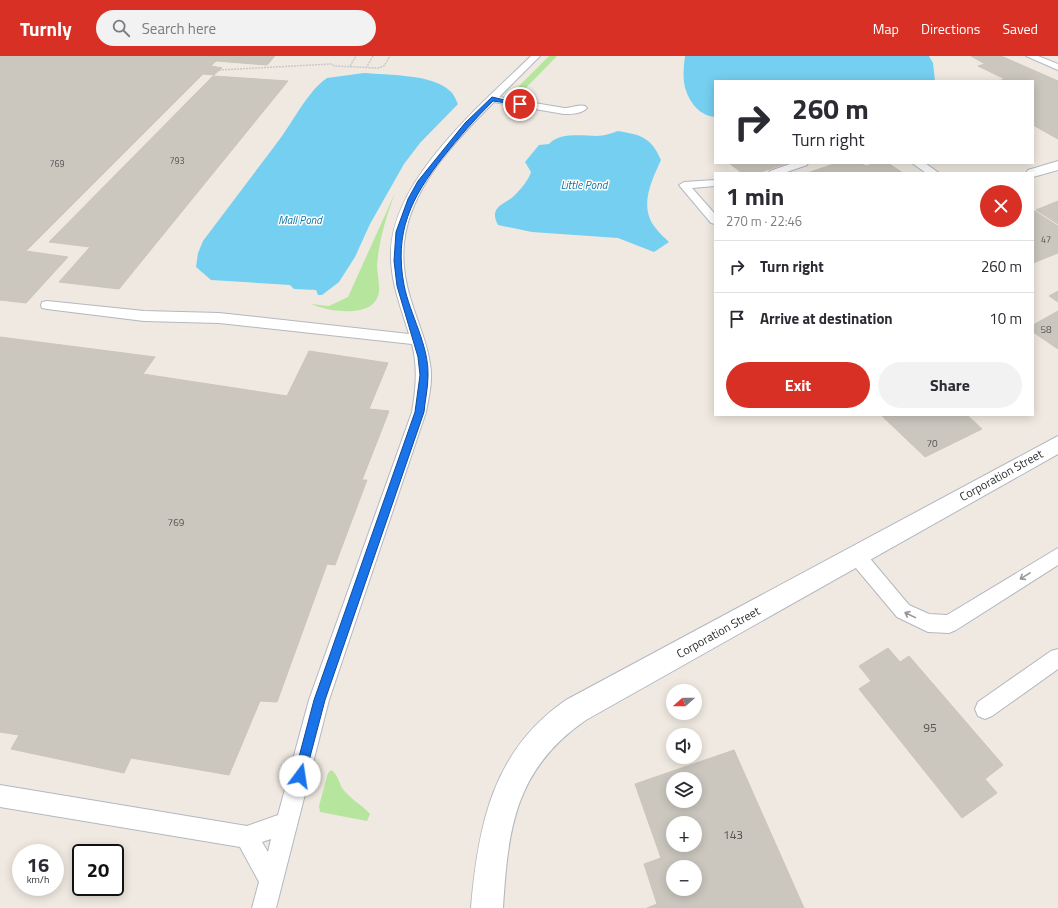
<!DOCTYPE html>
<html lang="en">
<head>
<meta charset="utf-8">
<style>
  body { margin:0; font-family:"Titillium Web",sans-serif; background:#f2f2f3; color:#2b2b33; height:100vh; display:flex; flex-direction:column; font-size:15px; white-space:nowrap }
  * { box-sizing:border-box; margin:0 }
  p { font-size:13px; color:#7c7c81 }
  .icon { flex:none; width:22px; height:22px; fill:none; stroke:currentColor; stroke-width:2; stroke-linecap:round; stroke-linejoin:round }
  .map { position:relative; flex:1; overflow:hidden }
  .side { position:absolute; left:714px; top:116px; width:320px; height:244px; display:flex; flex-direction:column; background:#fff; border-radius:0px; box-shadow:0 2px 10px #0003 }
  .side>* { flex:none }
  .top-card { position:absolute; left:714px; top:24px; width:320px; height:84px; border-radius:0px; box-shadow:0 2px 10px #0003; background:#fff; color:#2b2b33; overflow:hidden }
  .needle { width:26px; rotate:249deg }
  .tools { position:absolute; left:666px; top:628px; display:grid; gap:8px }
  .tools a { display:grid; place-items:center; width:36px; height:36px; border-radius:50%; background:#fff; box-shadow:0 2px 10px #0003; font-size:20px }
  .speed { position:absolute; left:12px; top:788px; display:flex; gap:8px; font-size:20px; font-weight:700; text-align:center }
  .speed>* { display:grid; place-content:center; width:52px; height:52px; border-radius:50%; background:#fff; box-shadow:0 2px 10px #0003; line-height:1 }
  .speed small { font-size:10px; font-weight:400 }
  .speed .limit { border:2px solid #111; border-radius:6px; background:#fff; color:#111 }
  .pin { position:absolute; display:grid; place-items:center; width:34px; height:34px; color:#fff; margin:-17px; border:2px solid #fff; border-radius:50%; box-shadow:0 1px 4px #0007 }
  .me { position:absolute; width:44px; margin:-22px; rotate:14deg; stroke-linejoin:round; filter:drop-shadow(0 0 3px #0008) }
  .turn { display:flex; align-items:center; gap:14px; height:84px; padding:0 12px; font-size:18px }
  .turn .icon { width:52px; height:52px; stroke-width:2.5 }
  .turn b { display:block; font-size:28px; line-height:34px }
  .round { display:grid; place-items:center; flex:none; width:42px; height:42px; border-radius:21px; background:#f2f2f3 }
  .overview { display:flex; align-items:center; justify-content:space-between; height:68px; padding:0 12px }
  h1 { font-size:24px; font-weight:700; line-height:30px }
  .button { display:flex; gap:8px; margin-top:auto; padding:8px 12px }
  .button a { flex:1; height:46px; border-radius:24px; background:#d93025; color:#fff; font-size:16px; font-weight:700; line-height:46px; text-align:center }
  .button a+a { background:#f2f2f3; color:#2b2b33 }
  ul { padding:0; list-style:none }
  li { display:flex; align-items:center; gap:12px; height:52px; padding:0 12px; border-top:1px solid #e1e1e2 }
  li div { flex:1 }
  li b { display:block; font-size:15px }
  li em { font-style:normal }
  header { display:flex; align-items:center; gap:24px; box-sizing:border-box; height:56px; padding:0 20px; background:#d93025; color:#fff }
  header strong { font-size:19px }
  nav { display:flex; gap:22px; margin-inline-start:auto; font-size:14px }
  .search { width:280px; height:36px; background:#f2f2f3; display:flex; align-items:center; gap:10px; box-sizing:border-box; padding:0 14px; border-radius:22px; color:#7c7c81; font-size:15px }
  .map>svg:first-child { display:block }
  .green { fill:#b6e59e }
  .water { fill:#75cff0 }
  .building { fill:#cbc7bf; stroke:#cbc5ba; fill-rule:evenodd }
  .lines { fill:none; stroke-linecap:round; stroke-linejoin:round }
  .lane-casing { stroke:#b4b7c1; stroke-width:2 }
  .street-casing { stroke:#b4b7c1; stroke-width:2 }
  .path { stroke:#c9c9c9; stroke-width:1.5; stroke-dasharray:2 1; stroke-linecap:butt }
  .lane { fill:#fff; fill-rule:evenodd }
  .street { fill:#fff; fill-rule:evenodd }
  .oneway { stroke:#969696 }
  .route { fill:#1a73e8; stroke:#114b97 }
  .labels { text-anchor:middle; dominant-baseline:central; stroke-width:3; stroke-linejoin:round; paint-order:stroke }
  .far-number-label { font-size:9px; fill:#555452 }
  .number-label { font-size:10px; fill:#555452 }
  .far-water-label { font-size:11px; font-style:italic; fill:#0d6fa3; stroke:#fff }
  .street-label { font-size:12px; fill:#2e2e2e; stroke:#fff }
  .near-number-label { font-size:12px; fill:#555452 }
</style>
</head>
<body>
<header>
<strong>Turnly</strong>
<div class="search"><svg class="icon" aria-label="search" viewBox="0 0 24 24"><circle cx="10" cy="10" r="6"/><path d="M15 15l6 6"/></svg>Search here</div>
<nav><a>Map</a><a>Directions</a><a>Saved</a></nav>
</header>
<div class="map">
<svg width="1058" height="852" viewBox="0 0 1058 852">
  <rect width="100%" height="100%" fill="#efe9e1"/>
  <path class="green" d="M549,0h8l-37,38 11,4 -8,2 -10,-3 -1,-2 3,-5z
    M395,137c-9,24 -16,47 -18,72 0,8 4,24 1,31 -8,23 -51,15 -67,8l18,2 19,-9z
    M331,714c6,3 8,12 11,18 8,11 19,16 28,26l-3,7 -47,-9 -1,-6 9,-33z"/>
  <path class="water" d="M685,0h244l4,7 2,18h-220v36c-17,-1 -29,-19 -31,-35 -1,-8 0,-18 1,-26z
    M364,17c23,2 69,1 86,18 4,3 6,9 8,13l-38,39 -16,21 -34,60 -15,33 -16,25 -17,13h-4l-2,-5 -22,-1 -4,-4 -79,-5 -15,-13 2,-14 5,-12c26,-35 53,-70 79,-105 13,-18 27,-46 45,-58z
    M618,75c23,4 33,6 43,29 -9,20 -22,45 -7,66 4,6 10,11 15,16l-15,10 -36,-14 -86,-6 -34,-7c-10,-19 7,-20 17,-30 6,-6 14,-16 16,-23l-6,-10 14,-17 10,-1c11,-12 34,-8 48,-8 7,0 15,-3 21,-5z"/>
  <path class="building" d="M0,0h275l-8,9 -51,-4 -5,5 11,2 -8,7 -11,-1 -177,177 42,6 -42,46 -26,-3z
    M971,0h30l57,25v58l-25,-14v-44h-35l7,-2 -27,-13 7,-2z
    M213,20l75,5 -169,208 -60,-7 31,-35 -41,-5z
    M729,107h58l-29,10h-16z
    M837,107h24l5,3 10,-3h12l15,10h-96z
    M1058,145v23l-22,-14z
    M1033,154l25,16v27l-25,10z
    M1058,235v11l-9,-6z
    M1058,255v38l-25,-17v-7z
    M0,281l155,20 -12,17 144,22 22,-45 79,12 -19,46 20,2 -27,69h5l-32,85 -8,-1 -50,138 -17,-1 -31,74 -98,-17 -7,15 -113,-24 8,-14 -19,-3z
    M881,359h86l15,14 -57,28z
    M888,592l12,14 9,-6 94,109 -18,14 12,14 -35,25 -103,-129 12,-8 -12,-15z
    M734,694l70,158h-157l10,-4 -13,-40 17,-6 -26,-74zM673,723h22v22h-22zM673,767h22v22h-22zM673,811h22v22h-22z"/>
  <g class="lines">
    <g class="lane-casing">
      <path id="lane" d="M531,0h9l-41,41 65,11c7,0 15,-4 21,-2l2,2c-6,6 -15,6 -23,6l-70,-12c-38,38 -84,85 -90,141 -2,18 1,37 6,54 6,22 17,44 20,67 3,16 -1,32 -4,48l-97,288 -53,208h-24l7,-26 -19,-35 -240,-40v-22l247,41 31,-11 31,-115 103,-288c4,-24 6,-44 0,-68l-193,-21 -75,-2 -97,-12 -5,-1 -1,-3 1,-3 5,-1 97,10 75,2 190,21c-8,-27 -19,-53 -18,-82 2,-74 91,-148 140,-196zM271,783l-3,13 -6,-10z
        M1026,0h12l20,8v6z
        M793,107h15l-1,2 -23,8h-15l1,-2z
        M912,107h13l14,10h-13z
        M715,124v6l-23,2 23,26v10l-4,-1 -32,-38 5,-3z
        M856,491l6,2 47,56 20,9 18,1 111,-67v17l-102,65 -7,3 -21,-1 -31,-15 -47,-56 -3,-6 3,-6z
        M1058,593v20l-66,47 -7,3 -7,-3 -3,-7 3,-7 73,-51z"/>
    </g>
    <g class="street-casing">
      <path id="street" d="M1058,105v9l-25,7v-4h-7l2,-3z
        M1058,380v18l-472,266c-71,49 -78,108 -83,188h-32c7,-83 22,-158 95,-208z"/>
    </g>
    <path class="path" d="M350,10l6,-10
      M366,12l7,-12
      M219,14l112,-6 4,2 43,2 6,-2 6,-10"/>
    <use href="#lane" class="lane"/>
    <use href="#street" class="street"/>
  </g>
  <defs><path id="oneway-shaft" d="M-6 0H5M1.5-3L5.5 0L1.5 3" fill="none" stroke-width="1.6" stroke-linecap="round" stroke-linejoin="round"/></defs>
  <g class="oneway">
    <use href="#oneway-shaft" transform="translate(1025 520) rotate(148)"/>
    <use href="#oneway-shaft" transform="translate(910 559) rotate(-154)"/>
  </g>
  <path class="route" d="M492,41l30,7 -2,1 -27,-4c-18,18 -34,36 -50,56 -32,41 -49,75 -39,128 6,30 25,60 24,91 0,12 -3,24 -4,36l-99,288 -20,76 -1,4 -4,2 -5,-2 -1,-4 20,-76 101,-288 5,-37 -2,-18 -21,-71 -3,-25 2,-29 12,-33 10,-18 47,-58z"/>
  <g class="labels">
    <g class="far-number-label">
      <text x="177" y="104">793</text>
      <text x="57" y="107">769</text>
      <text x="1046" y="183">47</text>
    </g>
    <g class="number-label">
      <text x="1046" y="273">58</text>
      <text x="932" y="387">70</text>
      <text x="176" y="466">769</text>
    </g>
    <g class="far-water-label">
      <text x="584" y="129">Little Pond</text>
      <text x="300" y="164">Mall Pond</text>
    </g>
    <g class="street-label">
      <text transform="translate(1001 419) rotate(-29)">Corporation Street</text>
      <text transform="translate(718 576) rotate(-29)">Corporation Street</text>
    </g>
    <g class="near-number-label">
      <text x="930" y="671">95</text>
      <text x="733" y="778">143</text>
    </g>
  </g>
</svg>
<div class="tools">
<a><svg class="needle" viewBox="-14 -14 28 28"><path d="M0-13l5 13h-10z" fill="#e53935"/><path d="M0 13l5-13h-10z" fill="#7c7c81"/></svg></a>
<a><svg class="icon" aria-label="sound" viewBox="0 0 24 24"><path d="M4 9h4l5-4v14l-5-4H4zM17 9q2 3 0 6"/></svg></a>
<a><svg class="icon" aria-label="layers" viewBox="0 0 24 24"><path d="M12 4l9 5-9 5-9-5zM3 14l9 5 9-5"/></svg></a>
<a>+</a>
<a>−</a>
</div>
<div class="speed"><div>16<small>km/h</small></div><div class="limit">20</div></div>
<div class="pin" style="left:520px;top:48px;background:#d93025"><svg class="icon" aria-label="arrive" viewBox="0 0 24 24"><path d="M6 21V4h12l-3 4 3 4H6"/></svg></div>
<svg class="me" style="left:300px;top:720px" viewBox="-20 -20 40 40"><circle r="19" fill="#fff"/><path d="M0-13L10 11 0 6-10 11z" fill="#1a73e8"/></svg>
<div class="top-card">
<div class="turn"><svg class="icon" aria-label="right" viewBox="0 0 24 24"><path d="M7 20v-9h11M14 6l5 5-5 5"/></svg><div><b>260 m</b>Turn right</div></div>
</div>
<section class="side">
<div class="overview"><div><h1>1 min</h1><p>270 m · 22:46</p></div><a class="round" style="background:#d93025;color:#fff"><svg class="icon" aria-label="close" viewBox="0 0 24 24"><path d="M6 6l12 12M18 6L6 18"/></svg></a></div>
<ul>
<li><svg class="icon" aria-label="right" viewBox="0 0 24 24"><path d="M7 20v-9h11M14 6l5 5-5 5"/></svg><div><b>Turn right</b></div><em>260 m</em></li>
<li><svg class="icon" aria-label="arrive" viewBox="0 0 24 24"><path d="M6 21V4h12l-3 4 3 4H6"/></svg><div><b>Arrive at destination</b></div><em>10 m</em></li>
</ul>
<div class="button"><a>Exit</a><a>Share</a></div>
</section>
</div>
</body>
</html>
